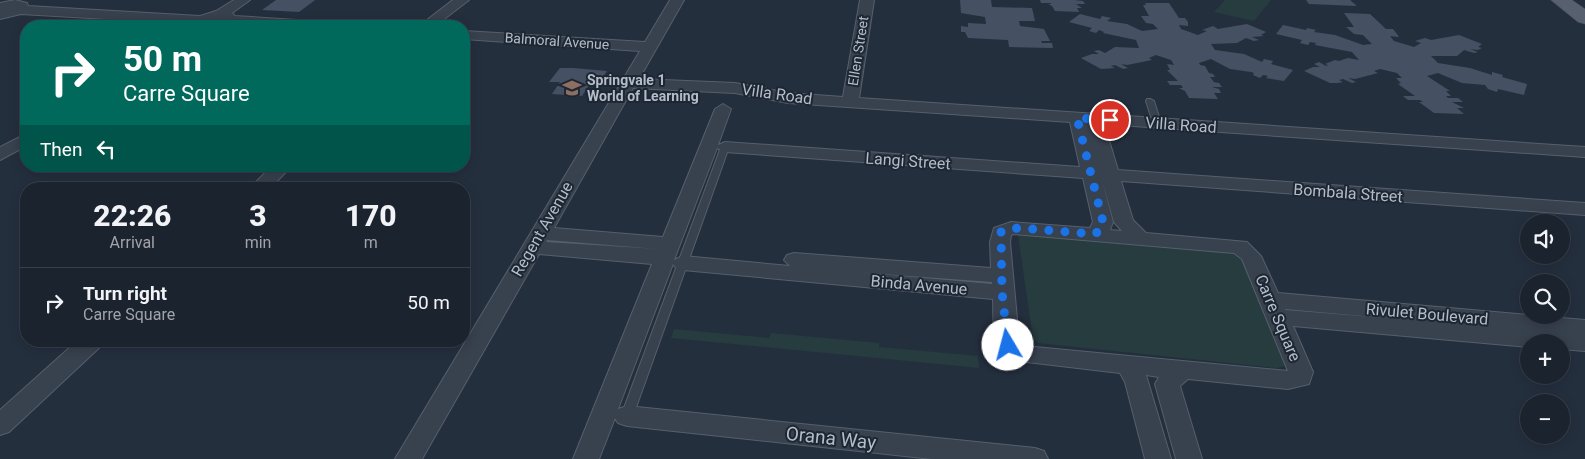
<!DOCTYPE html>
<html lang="en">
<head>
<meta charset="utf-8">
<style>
  body { margin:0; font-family:Roboto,sans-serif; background:#282f3a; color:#f1f3f6; height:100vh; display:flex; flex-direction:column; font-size:19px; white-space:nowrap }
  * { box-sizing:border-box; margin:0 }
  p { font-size:16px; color:#a0a4aa }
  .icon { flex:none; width:28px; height:28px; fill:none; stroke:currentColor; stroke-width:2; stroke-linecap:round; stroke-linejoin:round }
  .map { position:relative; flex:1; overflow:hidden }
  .details { position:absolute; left:20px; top:182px; width:450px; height:165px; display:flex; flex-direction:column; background:#1b232e; border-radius:20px; box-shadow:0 2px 12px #0003,0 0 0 1px #39404a }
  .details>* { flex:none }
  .guide { position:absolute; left:20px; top:20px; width:450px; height:152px; border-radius:20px; box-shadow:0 2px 12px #0003,0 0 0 1px #39404a; background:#00695c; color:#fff; overflow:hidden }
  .controls { position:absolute; left:1520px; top:214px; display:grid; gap:10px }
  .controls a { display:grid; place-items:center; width:50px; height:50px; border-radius:50%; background:#1b232e; box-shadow:0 2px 12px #0003,0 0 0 1px #39404a; font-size:25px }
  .pin { position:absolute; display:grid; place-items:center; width:42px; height:42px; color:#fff; margin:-21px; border:2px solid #fff; border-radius:50%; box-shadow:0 1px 5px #0007 }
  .me { position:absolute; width:55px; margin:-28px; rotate:352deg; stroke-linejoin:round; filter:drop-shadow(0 0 4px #0008) }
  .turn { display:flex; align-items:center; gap:18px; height:105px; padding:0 20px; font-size:22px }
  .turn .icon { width:65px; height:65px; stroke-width:2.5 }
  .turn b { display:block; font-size:35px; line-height:42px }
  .then { display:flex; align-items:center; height:48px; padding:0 20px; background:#0003; gap:10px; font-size:19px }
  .eta { display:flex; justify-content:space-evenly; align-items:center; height:85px; text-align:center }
  .eta b { font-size:30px; font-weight:800; line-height:35px }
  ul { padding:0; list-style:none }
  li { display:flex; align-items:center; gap:15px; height:70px; padding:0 20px; border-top:1px solid #39404a }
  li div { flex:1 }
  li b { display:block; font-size:19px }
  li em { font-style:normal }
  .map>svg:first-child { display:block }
  .green { fill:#263c3f }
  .building { fill:#455162 }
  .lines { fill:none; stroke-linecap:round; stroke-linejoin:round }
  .lane-casing { stroke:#565f6c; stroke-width:2 }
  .street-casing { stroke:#565f6c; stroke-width:2 }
  .primary-casing { stroke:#414a57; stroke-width:1 }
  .lane { fill:#38414e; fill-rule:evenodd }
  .street { fill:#38414e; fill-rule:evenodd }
  .primary { fill:#56606e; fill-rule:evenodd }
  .route { stroke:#1a73e8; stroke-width:9; stroke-dasharray:0 16.2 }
  .labels { text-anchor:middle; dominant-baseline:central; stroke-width:4; stroke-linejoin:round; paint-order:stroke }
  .far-street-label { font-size:14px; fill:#b4bcc9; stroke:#1d2633 }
  .far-poi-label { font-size:14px; font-weight:bold; fill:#b4bcc9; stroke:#1d2633; text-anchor:start }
  .street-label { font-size:16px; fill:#b4bcc9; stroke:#1d2633 }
  .near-street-label { font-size:19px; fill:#b4bcc9; stroke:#1d2633 }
</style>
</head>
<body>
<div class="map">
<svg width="1585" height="459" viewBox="0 0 1585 459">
  <rect width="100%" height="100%" fill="#242f3e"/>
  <path class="green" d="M1225,0h46l-17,21 -40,-9z
    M1027,232l209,18 11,6 45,108 -15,4 -239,-25 -5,-4 -15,-104z
    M674,329l95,9 2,-5 108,10v4l99,9 1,12 -308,-30z"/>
  <path class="building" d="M276,0h39l-16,12 -37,-2z
    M960,0h31l1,7 40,1 3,13h-16l1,5 24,3 6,12h-9l1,2h10l1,5 -44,-1 -1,-7 -40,-2 -3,-6h-4v-6l7,1v-4l18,1 -1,-7 -24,-4z
    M1040,0h34l9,1 2,3h-9l6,4h-5l2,4 -24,-1 -3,-5 -4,-2h4l-2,-1h-9z
    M1306,0h44l7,6 -48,-2z
    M1145,3h24l10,15h6l3,4v4l-9,-1 2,4 17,6 9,-4 -5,-1 11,-4 5,3 29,-5 19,8 -5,3 3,1 -12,1 7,3 -5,1 -8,-3 -9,5 -26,1 4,6 29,4 18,8 2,-3 9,2 -2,3 22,6 -9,11 -18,-3 2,-2 -5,-1 -3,3 -7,-3 1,-2 -3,-1 -21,-3 -19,-10 -12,4 1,2 5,1 4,7 4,1 2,3h-5l4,5 -6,-1 11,2 3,4h-10l7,2 2,4h-7l4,6 -29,-1 -4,-7 -6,-3h4l-2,-3h-11l-3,-4h11l-11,-11h3l-3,-6 7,1 -3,-5 -15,-5 -7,3 3,2 -25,5 -6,-1 7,4 -5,1 -8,-4 -4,1 4,2 -14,1 -20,-11 11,-4h7l-5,-3 5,-1 6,3 10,-6 24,1 -3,-8 -33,-7 1,-1 -5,-2 -3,3 -7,-2 3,-3 -23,-6 11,-8 20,5 2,-3 9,2 -4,3 20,3 15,7 16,-2 -5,-5 -7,-1 -5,-7h8l-6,-11h3z
    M1344,13l26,1 16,15h7l4,5 2,3 -9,-1 4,5 20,6 7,-4 -6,-2 10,-3 6,2 28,-5 23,9 -4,3 4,1 -4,2 -8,-1 8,3 -4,1 -10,-3 -7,6h-26l7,7 32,5 22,7v-3l11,3 -1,2 25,7 -3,11 -26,-6 -1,3 -9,-3 -3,-4 -23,-2 -24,-10 -11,3 23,15h-4l5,5h-5l2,2h10l5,4h-11l12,6h-7l7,6 -30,-1 -15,-11h4l-3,-2h-12l-5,-4h12l-17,-12 3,-1 -5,-5h6l-5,-5 -17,-4 -6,2 4,2 -23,6 -7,-1 8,4 -4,1 -9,-4 -4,1 4,2 -5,1h-8l-26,-12 9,-4h7l-6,-3 5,-2 7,4 2,-1 -3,-1 10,-4 4,1 9,-3 11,2 -7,-8 -37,-7 1,-2 -6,-1 -2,3 -8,-2 2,-3 -26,-6 7,-9 23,5 1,-2 9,2 -2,2 21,3 28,10 9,-1 -9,-9 -9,-1 -8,-7h8z
    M560,68h13l34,3 -9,14h-9l-7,11 -30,-2 8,-12h-11z"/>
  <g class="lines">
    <g class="lane-casing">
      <path id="lane" d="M1147,99h3l4,2 7,22 -1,2 -3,1 -4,-3 -7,-22z
        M725,144l4,3 -96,269 -1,4 -5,1 -5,-1 -1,-4 100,-269z"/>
    </g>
    <g class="street-casing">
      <path id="street" d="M15,0l12,3 1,3 172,10 16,-5 18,-11h16l-18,13 3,3 92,6 7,4 -105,-2 -33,2 -3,-2 -172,-10 -21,5v-16z
        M453,0h16l-34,26h-16z
        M670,0h14l-45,79 96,4 53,10 55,4 17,-97h14l-15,98 726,49v10l-481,-33 14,46 467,33v12l-464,-34 12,39 13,13 101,9 14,14 17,37 307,27v31l-24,-2v-7h-32v5l-236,-21 20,46 -4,12 -21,5 -100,-10 -8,7 22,73h-26l-21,-75 4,-7 -13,-2 25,84h-26l-20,-77 -5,-9 -110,-13c-20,-15 -16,-39 -17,-61l-310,-29 -7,-2 -3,-4 -55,145 9,-3 408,42 9,3 4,8h-116l-305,-33 -9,-3 -3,-5 -16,41h-26l79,-195 -113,-10 -117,205h-27l245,-408 -176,-12v-8l181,11zM633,88l102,5 53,10 282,19 10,45 -355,-25 -7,3 13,-36 -8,-5 -8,5 -52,128 -109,-9zM717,148l8,4 358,26 10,44 -3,6 -79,-6 -17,6 -4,14 1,26 -197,-15 -7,2 -3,5 6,6 -107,-10 -9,4zM1102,180l12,42 8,9 -12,-1 3,-8zM1013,234l221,19 8,6 46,112 -264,-25 -5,-5 -9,-99 1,-7zM547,240l111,9 -112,-7zM855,272l137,10v2zM1285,309l112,10 -112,-9z
        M26,134v12l-26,14v-13z
        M272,166h20l-23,23h-20z
        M77,341h27l-4,6 -91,85 -9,3v-25z"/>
    </g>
    <g class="primary-casing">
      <path id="primary" d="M1551,0h21l13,9v15l-7,-2z"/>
    </g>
    <use href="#lane" class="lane"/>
    <use href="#street" class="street"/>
    <use href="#primary" class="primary"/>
  </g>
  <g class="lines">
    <path class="route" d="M1008,345l-6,-53 -1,-60 6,-3 12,-1 76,6 6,-5 2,-7 -26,-104 33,2"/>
  </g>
  <defs>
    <g id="school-bare" transform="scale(1.5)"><path d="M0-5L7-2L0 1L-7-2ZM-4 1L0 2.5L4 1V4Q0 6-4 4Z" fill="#8d6e63" stroke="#1d2633" stroke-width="2.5" paint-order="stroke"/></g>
  </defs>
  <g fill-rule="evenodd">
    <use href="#school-bare" x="572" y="88"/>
  </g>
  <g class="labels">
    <g class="far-street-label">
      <text transform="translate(557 41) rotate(4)">Balmoral Avenue</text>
      <text transform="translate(858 51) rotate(-81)">Ellen Street</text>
    </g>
    <g class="far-poi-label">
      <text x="587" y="80">Springvale 1<tspan x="587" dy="16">World of Learning</tspan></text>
    </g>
    <g class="street-label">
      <text transform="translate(777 94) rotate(8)">Villa Road</text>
      <text transform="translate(1181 125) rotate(4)">Villa Road</text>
      <text transform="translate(908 161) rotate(4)">Langi Street</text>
      <text transform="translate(1348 193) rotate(4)">Bombala Street</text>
      <text transform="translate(542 229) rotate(-60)">Regent Avenue</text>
      <text transform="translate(919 285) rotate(5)">Binda Avenue</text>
      <text transform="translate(1427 314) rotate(5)">Rivulet Boulevard</text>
      <text transform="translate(1278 318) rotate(67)">Carre Square</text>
    </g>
    <g class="near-street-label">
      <text transform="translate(831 438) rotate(6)">Orana Way</text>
    </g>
  </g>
</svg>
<div class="controls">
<a><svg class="icon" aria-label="sound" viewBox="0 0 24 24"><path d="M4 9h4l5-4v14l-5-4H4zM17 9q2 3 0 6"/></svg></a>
<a><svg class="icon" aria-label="search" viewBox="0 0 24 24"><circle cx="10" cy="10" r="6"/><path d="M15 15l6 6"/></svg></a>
<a>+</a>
<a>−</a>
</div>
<div class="pin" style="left:1110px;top:120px;background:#d93025"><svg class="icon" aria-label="arrive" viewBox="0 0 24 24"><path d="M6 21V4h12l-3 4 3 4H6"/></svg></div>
<svg class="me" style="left:1008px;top:345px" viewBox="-20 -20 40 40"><circle r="19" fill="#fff"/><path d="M0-13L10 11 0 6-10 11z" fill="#1a73e8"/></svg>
<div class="guide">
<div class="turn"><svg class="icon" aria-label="right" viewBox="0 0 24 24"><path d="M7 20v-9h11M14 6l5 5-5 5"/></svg><div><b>50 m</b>Carre Square</div></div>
<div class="then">Then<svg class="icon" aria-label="left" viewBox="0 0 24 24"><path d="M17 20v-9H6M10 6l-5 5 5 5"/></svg></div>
</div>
<section class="details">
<div class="eta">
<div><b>22:26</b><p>Arrival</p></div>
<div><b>3</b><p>min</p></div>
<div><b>170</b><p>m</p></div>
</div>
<ul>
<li><svg class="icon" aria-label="right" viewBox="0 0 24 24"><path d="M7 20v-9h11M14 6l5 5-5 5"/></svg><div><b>Turn right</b><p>Carre Square</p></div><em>50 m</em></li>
</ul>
</section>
</div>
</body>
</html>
